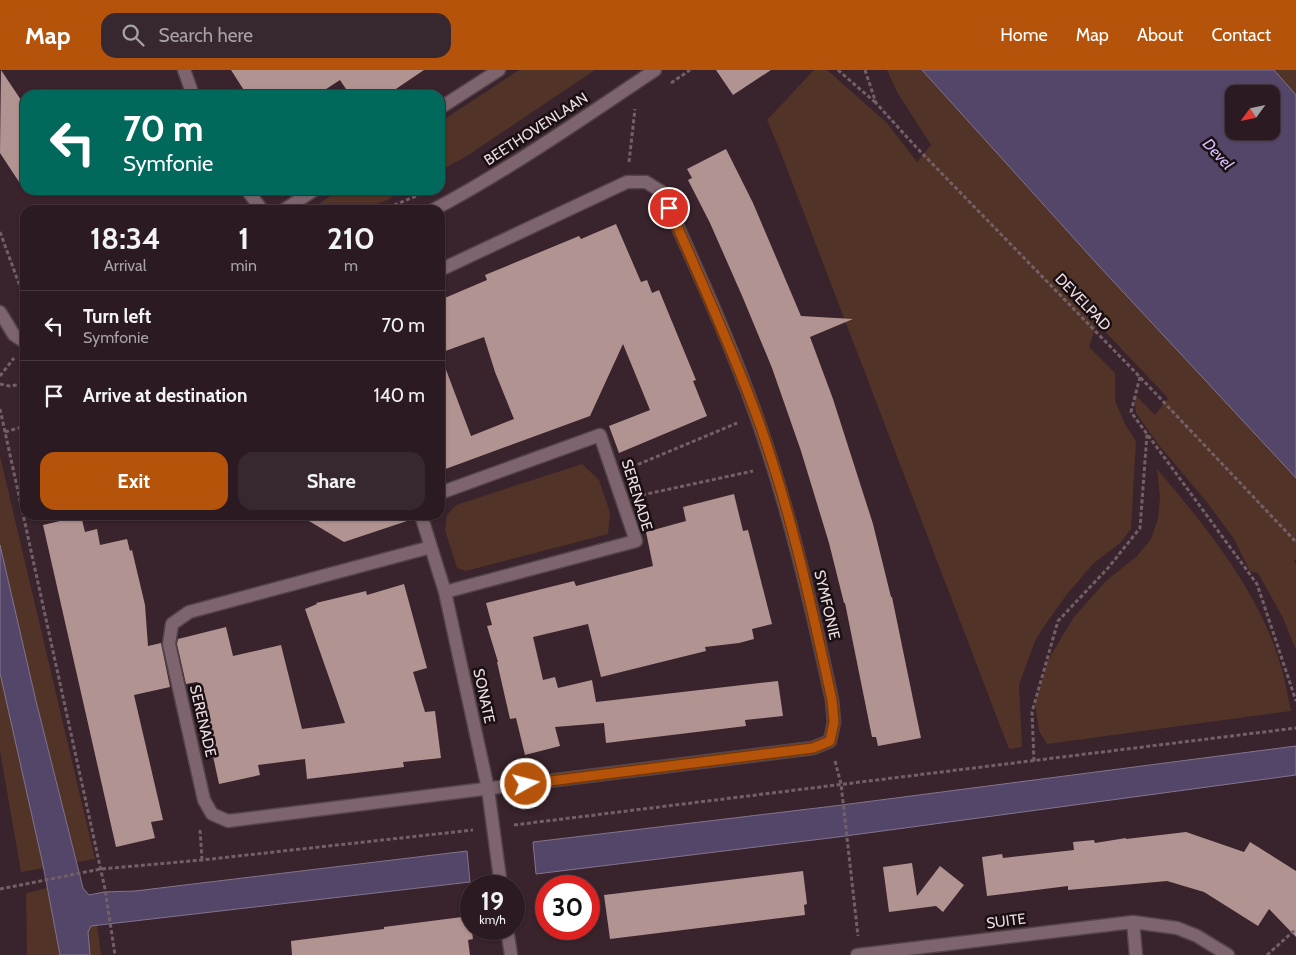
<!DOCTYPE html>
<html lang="en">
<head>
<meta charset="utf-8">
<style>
  body { margin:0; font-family:Cabin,sans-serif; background:#37272e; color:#f1f3f6; height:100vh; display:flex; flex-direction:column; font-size:19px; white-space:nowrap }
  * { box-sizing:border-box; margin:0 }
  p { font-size:16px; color:#a6a1a5 }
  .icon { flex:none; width:28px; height:28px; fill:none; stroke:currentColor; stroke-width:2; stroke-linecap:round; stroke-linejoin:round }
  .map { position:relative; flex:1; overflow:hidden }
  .side { position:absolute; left:20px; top:135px; width:425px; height:315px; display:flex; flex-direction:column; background:#2b1a21; border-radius:15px; box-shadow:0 1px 4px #0004,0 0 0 1px #47383f }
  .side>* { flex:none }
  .guide { position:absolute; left:20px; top:20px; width:425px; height:105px; border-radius:15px; box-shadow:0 1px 4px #0004,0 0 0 1px #47383f; background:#00695c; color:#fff; overflow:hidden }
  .needle { width:32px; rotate:237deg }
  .controls { position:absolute; left:1225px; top:15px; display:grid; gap:10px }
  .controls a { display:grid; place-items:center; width:55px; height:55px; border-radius:10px; background:#2b1a21; box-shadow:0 1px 4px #0004,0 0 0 1px #47383f; font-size:25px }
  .speed { position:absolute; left:460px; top:805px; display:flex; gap:10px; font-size:25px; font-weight:700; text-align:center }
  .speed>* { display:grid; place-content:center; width:65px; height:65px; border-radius:50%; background:#2b1a21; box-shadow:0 1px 4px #0004,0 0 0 1px #47383f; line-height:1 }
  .speed small { font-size:12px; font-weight:400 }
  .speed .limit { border:8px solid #d22; background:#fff; color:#111 }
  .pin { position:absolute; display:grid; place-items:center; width:42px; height:42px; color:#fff; margin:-21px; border:2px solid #fff; border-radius:50%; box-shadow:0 1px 5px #0007 }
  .me { position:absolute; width:55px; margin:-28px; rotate:83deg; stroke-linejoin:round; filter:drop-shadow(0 0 4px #0008) }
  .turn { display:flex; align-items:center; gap:18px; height:105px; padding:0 20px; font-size:22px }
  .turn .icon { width:65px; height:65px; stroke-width:2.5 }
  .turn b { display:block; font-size:35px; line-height:42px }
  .eta { display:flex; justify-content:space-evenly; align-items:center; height:85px; text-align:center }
  .eta b { font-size:30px; font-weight:800; line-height:35px }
  .action { display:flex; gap:10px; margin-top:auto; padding:10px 20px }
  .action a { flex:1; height:58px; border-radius:15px; background:#b45309; color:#fff; font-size:20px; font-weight:800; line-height:58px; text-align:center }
  .action a+a { background:#37272e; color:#f1f3f6 }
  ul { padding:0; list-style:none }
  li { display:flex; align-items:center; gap:15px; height:70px; padding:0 20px; border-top:1px solid #47383f }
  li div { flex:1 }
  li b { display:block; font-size:19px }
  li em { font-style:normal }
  header { display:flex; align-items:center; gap:30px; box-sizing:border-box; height:70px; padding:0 25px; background:#b45309; color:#fff }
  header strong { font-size:24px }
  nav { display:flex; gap:28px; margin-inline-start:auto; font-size:18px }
  .search { width:350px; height:45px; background:#37272e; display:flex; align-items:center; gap:12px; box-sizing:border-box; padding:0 18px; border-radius:15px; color:#a6a1a5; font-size:19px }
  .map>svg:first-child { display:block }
  .green { fill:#513427 }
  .water { fill:#544668; stroke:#82748d; fill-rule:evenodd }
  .building { fill:#b19392 }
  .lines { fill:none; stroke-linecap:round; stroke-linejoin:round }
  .street-casing { stroke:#55434a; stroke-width:15 }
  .secondary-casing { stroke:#55434a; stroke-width:15 }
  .path { stroke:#735f67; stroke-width:3; stroke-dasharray:4 2.5; stroke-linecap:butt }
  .street { stroke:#7e646e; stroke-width:12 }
  .secondary { stroke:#7e646e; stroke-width:12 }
  .route-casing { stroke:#753606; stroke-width:12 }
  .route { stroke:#b45309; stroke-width:9 }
  .labels { text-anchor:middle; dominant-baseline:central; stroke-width:5; stroke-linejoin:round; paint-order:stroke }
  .street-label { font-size:15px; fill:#eddee3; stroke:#1a1014 }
  .water-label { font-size:16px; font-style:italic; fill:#d7bffc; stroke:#1a1014 }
</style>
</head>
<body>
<header>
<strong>Map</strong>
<div class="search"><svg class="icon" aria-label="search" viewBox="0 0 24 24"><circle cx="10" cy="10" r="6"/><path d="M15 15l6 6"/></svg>Search here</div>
<nav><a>Home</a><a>Map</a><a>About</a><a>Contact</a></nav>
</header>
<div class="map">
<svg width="1296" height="885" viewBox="0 0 1296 885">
  <rect width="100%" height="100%" fill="#39232c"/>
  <path class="green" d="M519,0h76l-128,86 -27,15v-49z
    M814,0h13l60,53 30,39 14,-17 -34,-53 -10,-22h35l177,196 197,212v81l-2,2 2,3v86l-13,-32 -25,-45 -8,-2 -16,-32 -28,-38 -48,-57 -22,-31 -2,-19 21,21 13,-17 -71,-75 -8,24 26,26v28l11,25 10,15 -5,88 -11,14 -26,20 -27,31 -22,31 -10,16 -16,44 3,62 -13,2 -230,-601 -12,-28z
    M1274,0h22v25z
    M339,120h66l-18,10 -26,10h-51z
    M0,386l95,403 -18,3 -41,-161 -36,-156z
    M582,394l17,16 11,33 -2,21 -142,37 -9,-3 -12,-38 2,-15 9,-10z
    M1157,399c45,53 96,115 119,182 7,19 11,39 15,60l-244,33 -8,-13 -4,-27 13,-44 26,-43 32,-36 31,-25 14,-17 7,-20 2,-22z
    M0,603l44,195 -23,4 -21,-121z
    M47,818l13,67h-33l-1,-62z
    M97,855l4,30h-11l-2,-23 3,-6z"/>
  <path class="water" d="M922,0h352l22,25v383l-197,-212zM1234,24h37v37h-37z
    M0,475l36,156 47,187 6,7 15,-3 31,-1 332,-40 3,31 -379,44 -3,6 2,23h-30l-17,-90 -43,-192z
    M1296,676v29l-458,62 -302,37 -3,-32 301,-36z"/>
  <path class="building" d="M1,0l24,36v85l-25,-38z
    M231,0h193l-37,25h-37l-10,-15 -23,15h-70z
    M716,0h55l-38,25z
    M726,79l27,54 48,113 52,3 -43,18 23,62 40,125 18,73h1l29,141 -43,8 -2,-9h-4l-27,-134h-1l-15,-60 -28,-92 -29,-83 -29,-70 -33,-75 -22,-43 4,-2 -5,-9z
    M616,154l25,58 6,-2 5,13 7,-3 37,90 -3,1 14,35 -88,37 -10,-27 41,-16 -27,-66 -33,72 -150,55v-112h2l29,77 43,-17 -19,-47 -11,-35 -44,16v-53l47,-20 -2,-5 94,-39 2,3z
    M734,424l9,37 5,-1 24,94 -20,5 2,10 -15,4 -34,4 1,4 -105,26 -13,-53 -55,13 10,43 12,-3 3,11 34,-8 4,22 182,-21 5,35 -38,4 1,6 -140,17 -2,-20 -49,4 5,19 -35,9 -9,-37 -6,1 -13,-57h1l-11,-36 5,-1 -6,-22 88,-22 2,5 77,-20 -7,-34 40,-11 -3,-14z
    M299,445h113l1,4 -69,23z
    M81,446l4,16 12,-3 3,16 27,-6 3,12 2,-1 13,55 3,41 13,-3 9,44 -36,8 29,125 -12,2 4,16 -39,9 -73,-322z
    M404,514l23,84 -14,4 12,40 10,-1 6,47 -38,4 1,5 -97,12 -2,-20 -47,6 2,10 -41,9 -22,-102 -11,2 -9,-40 1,-5 48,-12 7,29 48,-11 21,84 43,-6 -40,-114 12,-5 -1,-1 50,-12 1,4z
    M1186,762l58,20 6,-10 46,29v66l-27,-28 -11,17 -54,-34 -37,-11 -99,9v-4l-81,10 -5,-39 20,-3 1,4 71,-8 -1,-8 21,-2 1,3 31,-5v1z
    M912,793l5,33 23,-30 24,19 -21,27 -7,-6 -47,6 -6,-45z
    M803,801l4,33 -3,1 1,10 -195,24 -6,-44z
    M470,846l3,23 -5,1 2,15h-178l-1,-14 93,-12v-2z"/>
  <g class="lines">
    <g class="street-casing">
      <path id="street" d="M184,0l9,25
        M440,38l59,-38
        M247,120l15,20
        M284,140l30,-20
        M440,423l160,-58 36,106 -191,51
        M421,445l24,77 43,197 13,97
        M431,477l-242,65 -17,12 -3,20 35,156 8,14 16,7 585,-73 17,-7 4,-19 -2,-22c-21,-96 -43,-192 -76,-285 -27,-76 -61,-150 -94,-223l-16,-10h-19l-187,88
        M1133,852l3,33
        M507,859l4,26
        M857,885l276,-33 44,6 20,8 31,19"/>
    </g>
    <g class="secondary-casing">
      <path id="secondary" d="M433,140c77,-41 149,-91 222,-140
        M0,242l14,23 11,7"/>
    </g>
    <path class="path" d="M838,0l38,33
      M865,0l11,33 40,44 224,230 156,165
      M671,13l19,-13
      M629,92l6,-53
      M382,140l37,-15
      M0,162l25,68
      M0,306l14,-18
      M1140,307l-9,35 126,172 39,117
      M0,314l9,2 16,-2
      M0,339l105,480 10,66
      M5,362l20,-6
      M632,397l105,-44
      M642,425l111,-24
      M835,691l6,23 17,152
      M1034,691l-2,-49 26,-91 50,-53 32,-40 7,-94
      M514,755l782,-97
      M200,760l2,30
      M0,819l101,-20 101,-9 271,-30
      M1267,885l29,-26"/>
    <use href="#street" class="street"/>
    <use href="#secondary" class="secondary"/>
  </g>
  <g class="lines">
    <g class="route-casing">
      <path id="route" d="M526,714l287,-36 17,-7 4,-19 -2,-22c-21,-96 -42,-193 -76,-286 -26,-70 -57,-138 -87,-206"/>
    </g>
    <use href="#route" class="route"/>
  </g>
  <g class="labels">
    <g class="street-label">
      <text transform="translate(536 59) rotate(-33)">BEETHOVENLAAN</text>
      <text transform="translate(1083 232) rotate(46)">DEVELPAD</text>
      <text transform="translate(637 425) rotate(73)">SERENADE</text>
      <text transform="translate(827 535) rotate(77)">SYMFONIE</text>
      <text transform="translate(484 626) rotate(78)">SONATE</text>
      <text transform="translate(203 651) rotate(77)">SERENADE</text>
      <text transform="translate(1006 851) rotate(-7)">SUITE</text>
    </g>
    <g class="water-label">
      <text transform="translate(1218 84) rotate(47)">Devel</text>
    </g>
  </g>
</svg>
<div class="controls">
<a><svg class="needle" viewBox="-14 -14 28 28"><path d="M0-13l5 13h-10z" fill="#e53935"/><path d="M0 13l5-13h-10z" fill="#a6a1a5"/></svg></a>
</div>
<div class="speed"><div>19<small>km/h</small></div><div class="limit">30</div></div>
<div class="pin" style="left:669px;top:138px;background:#d93025"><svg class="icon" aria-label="arrive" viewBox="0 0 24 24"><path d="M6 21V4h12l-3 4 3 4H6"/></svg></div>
<svg class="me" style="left:526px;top:714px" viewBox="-20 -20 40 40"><circle r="17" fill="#b45309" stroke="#fff" stroke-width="3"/><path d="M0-11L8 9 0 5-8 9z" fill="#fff"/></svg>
<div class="guide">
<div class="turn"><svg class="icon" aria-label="left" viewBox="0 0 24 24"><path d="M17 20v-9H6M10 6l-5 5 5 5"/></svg><div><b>70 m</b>Symfonie</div></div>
</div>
<section class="side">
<div class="eta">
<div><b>18:34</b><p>Arrival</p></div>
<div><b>1</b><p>min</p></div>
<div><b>210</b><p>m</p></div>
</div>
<ul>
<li><svg class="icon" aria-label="left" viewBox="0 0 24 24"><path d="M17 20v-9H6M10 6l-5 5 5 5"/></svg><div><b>Turn left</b><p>Symfonie</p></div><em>70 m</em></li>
<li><svg class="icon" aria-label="arrive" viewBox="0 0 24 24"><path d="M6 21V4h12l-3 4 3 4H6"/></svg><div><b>Arrive at destination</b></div><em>140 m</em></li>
</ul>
<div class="action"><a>Exit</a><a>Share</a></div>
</section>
</div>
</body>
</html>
